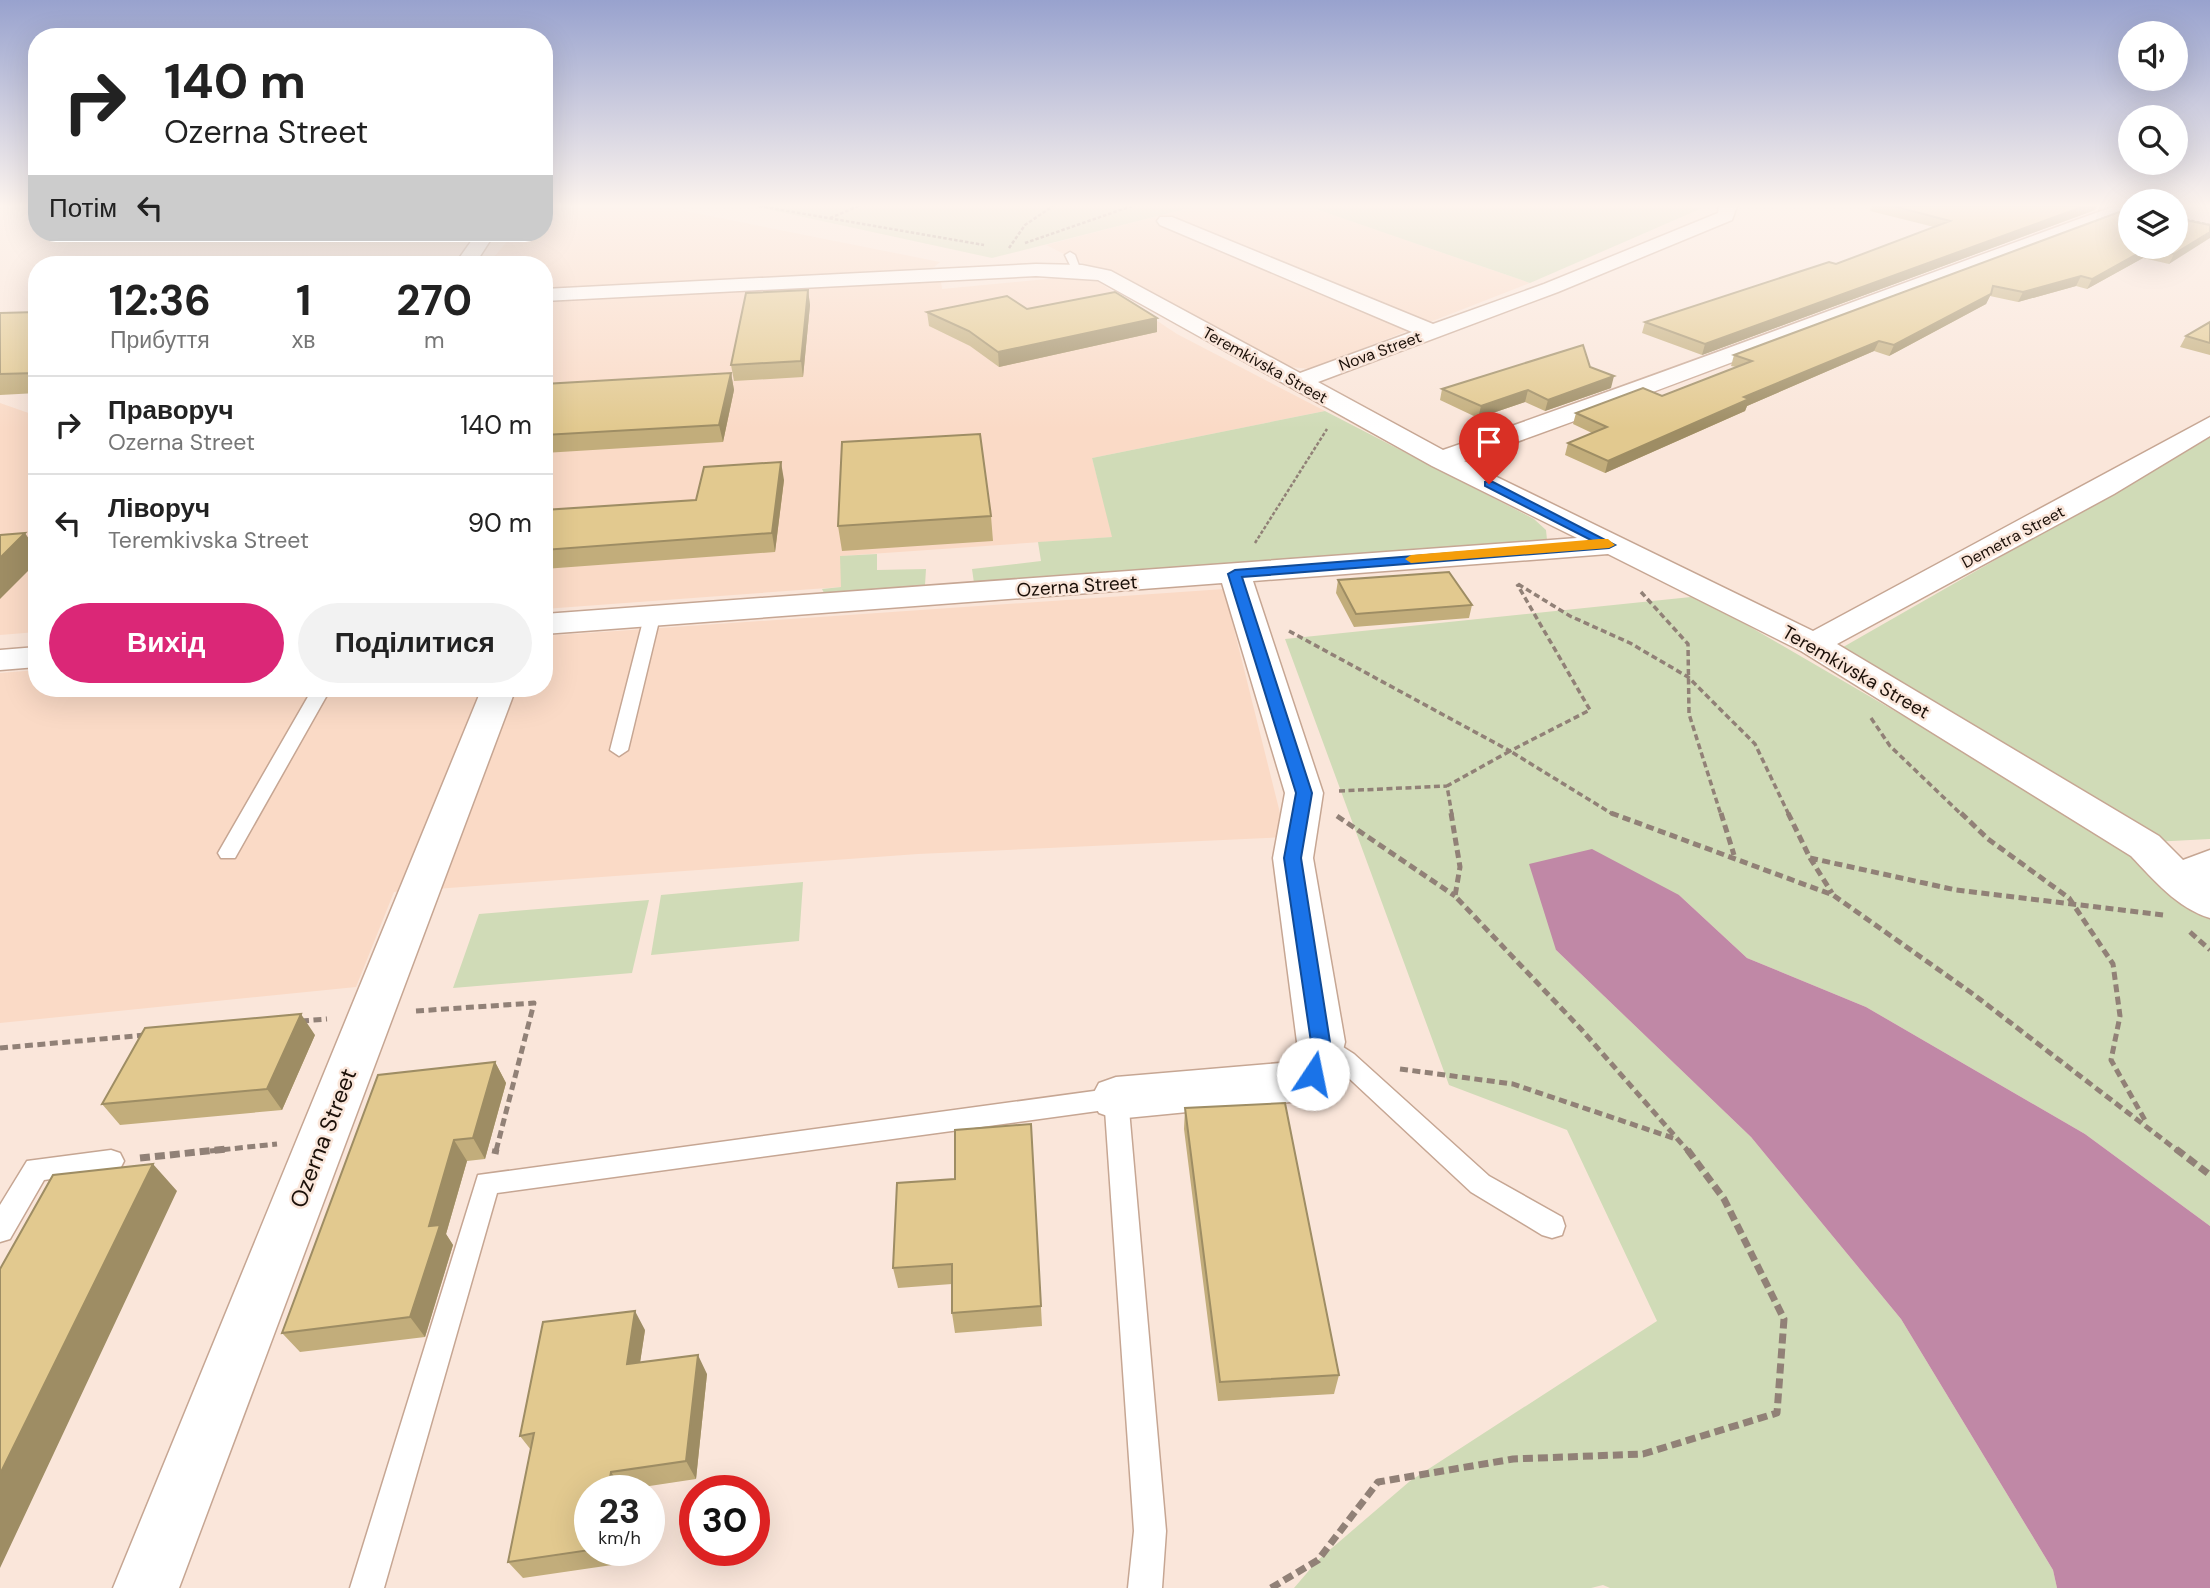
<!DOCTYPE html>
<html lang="uk">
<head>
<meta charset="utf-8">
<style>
  body { margin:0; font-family:"DM Sans",sans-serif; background:#f2f2f2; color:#222; height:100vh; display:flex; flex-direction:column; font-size:26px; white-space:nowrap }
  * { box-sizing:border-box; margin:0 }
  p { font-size:23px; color:#767676 }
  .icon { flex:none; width:38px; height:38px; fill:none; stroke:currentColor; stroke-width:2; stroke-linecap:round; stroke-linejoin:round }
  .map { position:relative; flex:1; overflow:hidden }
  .side { position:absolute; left:28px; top:256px; width:525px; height:441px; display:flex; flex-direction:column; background:#fff; border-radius:28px; box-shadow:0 7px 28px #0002 }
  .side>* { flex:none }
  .hud { position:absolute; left:28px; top:28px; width:525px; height:214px; border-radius:28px; box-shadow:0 7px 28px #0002; background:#fff; color:#222; overflow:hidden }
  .buttons { position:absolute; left:2118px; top:21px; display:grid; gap:14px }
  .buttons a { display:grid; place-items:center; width:70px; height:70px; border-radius:50%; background:#fff; box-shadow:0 7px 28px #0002; font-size:35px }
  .speed { position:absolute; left:574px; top:1475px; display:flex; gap:14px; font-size:35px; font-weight:700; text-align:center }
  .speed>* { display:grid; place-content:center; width:91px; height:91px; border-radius:50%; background:#fff; box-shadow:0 7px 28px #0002; line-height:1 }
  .speed small { font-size:18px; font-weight:400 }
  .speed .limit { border:10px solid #d22; background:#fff; color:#111 }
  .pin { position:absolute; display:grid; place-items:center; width:60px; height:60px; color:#fff; margin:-72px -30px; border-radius:50% 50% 50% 0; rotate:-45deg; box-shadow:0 0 7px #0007 }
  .pin .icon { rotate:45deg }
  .me { position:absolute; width:77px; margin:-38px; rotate:11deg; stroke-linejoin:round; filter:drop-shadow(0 0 5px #0008) }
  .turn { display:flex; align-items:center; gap:24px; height:147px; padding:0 21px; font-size:32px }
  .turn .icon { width:91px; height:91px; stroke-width:2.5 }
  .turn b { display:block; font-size:49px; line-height:60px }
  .then { display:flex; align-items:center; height:66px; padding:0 21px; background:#0003; gap:14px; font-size:26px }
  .eta { display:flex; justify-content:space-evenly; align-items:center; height:119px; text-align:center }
  .eta b { font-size:42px; font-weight:700; line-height:49px }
  .cta { display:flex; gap:14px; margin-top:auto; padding:14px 21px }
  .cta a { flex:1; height:80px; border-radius:42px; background:#db2777; color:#fff; font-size:28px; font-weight:700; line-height:80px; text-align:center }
  .cta a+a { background:#f2f2f2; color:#222 }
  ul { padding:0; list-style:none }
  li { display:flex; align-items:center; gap:21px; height:98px; padding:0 21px; border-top:2px solid #e0e0e0 }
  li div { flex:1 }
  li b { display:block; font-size:26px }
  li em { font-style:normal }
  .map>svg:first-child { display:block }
  .built { fill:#fadac6 }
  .green { fill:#d0dbb7 }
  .water { fill:#c088a6 }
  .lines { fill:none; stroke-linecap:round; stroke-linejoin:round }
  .service-casing { stroke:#c6a693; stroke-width:3 }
  .minor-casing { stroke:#c6a693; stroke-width:3 }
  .path-far3 { stroke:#918177; stroke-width:2.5; stroke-dasharray:3.5 2; stroke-linecap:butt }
  .path-far2 { stroke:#918177; stroke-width:3.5; stroke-dasharray:6 3.5; stroke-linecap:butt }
  .path-far1 { stroke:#918177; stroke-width:5; stroke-dasharray:8 4.5; stroke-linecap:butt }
  .path { stroke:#918177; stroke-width:7; stroke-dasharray:10 5; stroke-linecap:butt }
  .service { fill:#fff; fill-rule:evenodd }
  .minor { fill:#fff; fill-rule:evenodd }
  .wall { fill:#c2ad7b }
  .shaded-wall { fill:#9e8d64 }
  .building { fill:#e2c98f; stroke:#9e8d64; stroke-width:2 }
  .route { fill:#1a73e8; stroke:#114b97; stroke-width:2 }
  .slow { fill:#f59e0b }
  .labels { text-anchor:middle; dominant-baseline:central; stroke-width:5; stroke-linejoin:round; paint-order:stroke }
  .far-street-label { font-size:16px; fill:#1b1009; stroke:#fae6da }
  .street-label { font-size:19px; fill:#1b1009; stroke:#fae6da }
  .near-street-label { font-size:23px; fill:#1b1009; stroke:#fae6da }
</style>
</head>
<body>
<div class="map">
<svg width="2210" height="1588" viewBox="0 0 2210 1588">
  <rect width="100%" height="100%" fill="#fae6da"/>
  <path class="built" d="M544,206h116l280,56 -14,12 -382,15v-25h-56l26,-31h30z
    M1197,206h110l223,77 -220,86 -19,-2 -245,-122z
    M1088,275l89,59 148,77 -233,47 21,79 -272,19v31l-297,22v-310l373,-20 24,2 1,8z
    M0,403l37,13v216l-37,3z
    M1224,589l62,248 -368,17 -524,38 -38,95 -356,36v-350l37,-3v18h507v-52z"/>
  <path class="green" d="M753,206h444l-205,52z
    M1307,206h384l9,3 -170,74z
    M1325,411l209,108 12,11 1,10 -573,43 -2,-14 69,-8 -3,-19 74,-5 -20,-79z
    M2210,437v402l-58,3 -314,-192z
    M877,554v16l49,-1 -1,16 -101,8 -2,-4 19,-2 -1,-31z
    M1691,597l13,3 421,245 85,64v317l-125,-92 -219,-127 -119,-49 -68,-63 -123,55 195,187 150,182 152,251 4,18h-447l-7,-3 -12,3h-297l24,-28 92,-79 247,-160 -90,-191 -118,-45 -164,-446z
    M803,882l-4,59 -148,14 10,-60z
    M649,900l-17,73 -179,15 26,-74z"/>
  <path class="water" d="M1592,849l87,46 68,63 119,49 219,127 125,92v362h-153l-4,-18 -152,-251 -150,-182 -195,-187 -27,-86z"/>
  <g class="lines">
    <g class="service-casing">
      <path id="service" d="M1070,252l5,3 6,16 -9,-2 -7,-14z
        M652,612l8,5 -32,133 -9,6 -9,-6 34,-133z
        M313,688h18l-96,170h-14l-3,-5z
        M1321,1033l33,21 135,122 73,41 3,9 -3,9 -10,3 -10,-3 -71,-43 -133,-124 -25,-18 -4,-7 4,-7z
        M1116,1088l9,3 3,7 38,433 -4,57h-34l6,-57 -29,-421 -608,83 -113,395h-34l128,-413z
        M111,1150l9,3 4,8 -4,8 -76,11 -34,59 -10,3v-37l27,-44z"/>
    </g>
    <g class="minor-casing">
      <path id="minor" d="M1719,206h18l-5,14 -174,72 -240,90 125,68c225,-78 448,-163 672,-244h15v7c-223,82 -443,168 -666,248l349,170 397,-214v19l-96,58 -277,150 322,192 24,24 27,-10v68c-33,-10 -56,-38 -79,-62l-330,-205 -193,-97 -355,27 70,212 -10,65 32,184 -8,32 -7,14 -29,13 -185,18 -17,-6 -8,-15 8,-15 17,-6 176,-15 5,-20 -24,-184 12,-65 -63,-210 -678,51v-20l1033,-76 -145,-72 -334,-186 -62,-4 -492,25v-12l492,-25 46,1 29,6 189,102 112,-41 -252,-107 -3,-4 3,-4h12l261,107 111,-40 174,-71z
        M477,233h18l-20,31h-20z
        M37,647v20l-37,3v-20z
        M482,688h34l-337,900h-66z"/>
    </g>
    <path class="path-far3" d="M759,206l225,39
      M2175,217l35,8
      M830,218l29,-12
      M1025,243l107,-37
      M1009,248l16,-23 28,-19
      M1255,543l72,-114"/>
    <path class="path-far2" d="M1518,584l52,32 60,27 58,34 67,67 34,71
      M1641,592l47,52 1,70 32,101
      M1289,631l221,120 80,-41 -73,-126
      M1871,718l19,28 72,69
      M1339,791l108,-5
      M1452,815l-5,-29 63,-35 104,64"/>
    <path class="path-far1" d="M1451,813l9,54 -5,29 126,133 107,122
      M1611,813l222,82 140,99 205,157
      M1721,813l13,42
      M1788,813l22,45 22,35
      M1961,813l27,26 81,59 44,66 7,52 -9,44 35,62
      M1337,816l118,80
      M1810,858l146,32 207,25
      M2190,932l20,18
      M416,1011l118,-8 -38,148
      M301,1021l26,-2
      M0,1048l146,-13
      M1400,1069l113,15 166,56
      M210,1151l67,-7"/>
    <path class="path" d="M2176,1149l34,26
      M495,1154l1,-5
      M140,1158l87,-9
      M1271,1588l47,-28 60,-78 135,-23 130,-5 134,-41 7,-94 -60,-120 -37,-50"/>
    <use href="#service" class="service"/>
    <use href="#minor" class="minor"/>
  </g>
  <path class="wall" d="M1872,206h225l-2,4 -393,145 -60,-22 3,-11 191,-58 98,-37 -64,-16z
    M2210,225l-41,39 -26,-6 -56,31 -11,-3 -58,16 -28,-6 -4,8 -97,52 -15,-5 -127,55 -2,5 -140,62 -40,-18 3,-12 24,-10 -19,-9 3,-11 86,-17 74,-29 -5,-1 3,-11z
    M808,290l2,15 -7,72 -69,4 -3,-16z
    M1027,309l130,9v14l-158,35 -29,-21 -41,-20 -2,-14z
    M37,312v81l-37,2v-82z
    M2210,322v33l-30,-8 6,-11z
    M1590,367l21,21 -66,23 -20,-9 -47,16 -38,-18 2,-11z
    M731,373l3,17 -11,52 -179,11v-69z
    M784,480l-9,72 -231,17v-59l152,-10z
    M991,516l2,25 -151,10 -4,-25z
    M1338,580l134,25 -3,13 -115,9 -18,-34z
    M315,1035l-33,75 -162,15 -18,-21z
    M495,1062l11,21 -21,76 -18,2 -21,73 7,11 -28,92 -125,15 -18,-19z
    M1185,1108l154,267 -5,19 -116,7 -34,-272z
    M1031,1124l11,202 -87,7 -3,-20v-29l-54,4 -5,-20z
    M645,1330l-5,32 67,12 -11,105 -73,11v1h-33v59h24l-2,15 -89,13 -15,-16 23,-112 -11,-14z"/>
  <path class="shaded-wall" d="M2085,206h12l-2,4 -393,145 3,-11z
    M2210,232v6l-41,26 5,-10z
    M2148,248l-5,10 -56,31 5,-10z
    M2081,276l-5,10 -58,16 5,-10z
    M808,290l2,15 -7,72 -2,-16z
    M1991,294l-5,10 -97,52 5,-11z
    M1157,318v14l-158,35 -1,-15z
    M1879,341l-5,10 -127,55 -2,5 -140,62 3,-12 136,-64z
    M731,373l3,17 -11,52 -4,-17z
    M1614,376l-3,12 -66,23 3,-11z
    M1528,390l-3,12 -47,16 3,-12z
    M781,462l3,18 -9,72 -3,-19z
    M25,533l12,18v11l-37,37v-41z
    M301,1014l14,21 -33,75 -15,-21z
    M495,1062l11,21 -21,76 -12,-21z
    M454,1140l13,21 -21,73 7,11 -28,92 -15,-20 19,-91z
    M153,1164l24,27 -177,377v-94z
    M635,1311l10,19 -8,53 -10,-19z
    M698,1355l9,19 -11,105 -10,-18z
    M611,1472l12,18v1h-15z
    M601,1550h13l-2,15z"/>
  <path class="building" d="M1893,206h192l-380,138 -60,-22 184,-60 7,2 114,-43z
    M2130,208v39h45v-29l35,7v7l-36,22 -26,-6 -56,31 -11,-3 -58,16 -30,-6 -2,8 -97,51 -15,-4 -135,56 5,2 -141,62 -40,-18 39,-16 -31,-14 67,-25 19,8 90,-35 -18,-6z
    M808,290l-7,71 -70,4 15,-72z
    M1115,292l42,26 -159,34 -29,-21 -42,-19 80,-16 20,13z
    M37,312v61l-37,1v-61z
    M2210,322v21l-24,-7z
    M1583,345l7,22 24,9 -66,24 -20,-10 -47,16 -39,-17z
    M731,373l-12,52 -175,10v-51z
    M980,434l11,82 -153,10 4,-84z
    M781,462l-9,71 -228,17v-40l152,-10 8,-33z
    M25,533l-25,25v-23z
    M1449,572l23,33 -116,9 -18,-34z
    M301,1014l-34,75 -165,15 43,-76z
    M495,1062l-22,76 -19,2 -25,86 11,-1 -30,92 -128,16 96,-258z
    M1285,1103l54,272 -119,7 -35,-274z
    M1031,1124l10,182 -89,7v-49l-59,4 4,-85 58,-4v-49z
    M153,1164l-153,310v-205l53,-94z
    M635,1311l-8,53 71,-9 -12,106 -75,11 -3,19h-18v59l-82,12 26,-129 -14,3 23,-114z"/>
  <linearGradient id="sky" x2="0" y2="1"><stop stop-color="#98a2ce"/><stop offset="0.48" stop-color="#fdf4ee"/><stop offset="1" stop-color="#fdf4ee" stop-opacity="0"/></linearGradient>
  <rect width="2210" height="429" fill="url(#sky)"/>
  <path class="route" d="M1485,482h8l122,63 -6,3 -367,29 70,216 -11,65 29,184 -10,38h-14l-3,-6 8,-32 -27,-184 12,-65 -68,-219 7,-4 360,-28 -110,-56z"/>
  <path class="slow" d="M1599,539h9l7,6 -6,3 -198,15 -6,-4 6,-4z"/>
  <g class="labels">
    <g class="far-street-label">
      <text transform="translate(1380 351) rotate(-20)">Nova Street</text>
      <text transform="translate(1265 365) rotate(29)">Teremkivska Street</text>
      <text transform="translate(2013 537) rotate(-28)">Demetra Street</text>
    </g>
    <g class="street-label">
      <text transform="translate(1077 586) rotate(-4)">Ozerna Street</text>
      <text transform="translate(1856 672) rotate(30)">Teremkivska Street</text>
    </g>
    <g class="near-street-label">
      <text transform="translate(323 1138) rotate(-69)">Ozerna Street</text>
    </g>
  </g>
</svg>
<div class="buttons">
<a><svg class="icon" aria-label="sound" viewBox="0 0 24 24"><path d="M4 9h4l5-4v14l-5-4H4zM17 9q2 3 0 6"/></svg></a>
<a><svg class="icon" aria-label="search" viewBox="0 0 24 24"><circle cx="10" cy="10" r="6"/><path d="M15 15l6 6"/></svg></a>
<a><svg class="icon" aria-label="layers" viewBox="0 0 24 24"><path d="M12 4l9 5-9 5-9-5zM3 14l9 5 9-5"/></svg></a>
</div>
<div class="speed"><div>23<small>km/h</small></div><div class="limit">30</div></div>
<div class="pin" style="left:1489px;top:484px;background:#d93025"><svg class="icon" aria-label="arrive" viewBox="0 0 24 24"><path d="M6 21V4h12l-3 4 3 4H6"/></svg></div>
<svg class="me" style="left:1313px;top:1074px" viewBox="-20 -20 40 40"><circle r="19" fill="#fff"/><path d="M0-13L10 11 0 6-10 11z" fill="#1a73e8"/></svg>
<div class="hud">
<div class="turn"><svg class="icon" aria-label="right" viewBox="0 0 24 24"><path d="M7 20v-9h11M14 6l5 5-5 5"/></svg><div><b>140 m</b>Ozerna Street</div></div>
<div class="then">Потім<svg class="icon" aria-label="left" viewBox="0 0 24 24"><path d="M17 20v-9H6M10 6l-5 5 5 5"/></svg></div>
</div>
<section class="side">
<div class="eta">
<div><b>12:36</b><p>Прибуття</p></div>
<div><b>1</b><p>хв</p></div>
<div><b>270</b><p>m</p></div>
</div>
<ul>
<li><svg class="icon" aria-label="right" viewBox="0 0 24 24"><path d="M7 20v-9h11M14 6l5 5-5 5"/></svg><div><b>Праворуч</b><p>Ozerna Street</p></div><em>140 m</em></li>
<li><svg class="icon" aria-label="left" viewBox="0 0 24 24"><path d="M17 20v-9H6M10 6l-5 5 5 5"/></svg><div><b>Ліворуч</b><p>Teremkivska Street</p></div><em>90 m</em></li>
</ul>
<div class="cta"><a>Вихід</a><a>Поділитися</a></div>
</section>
</div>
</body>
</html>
